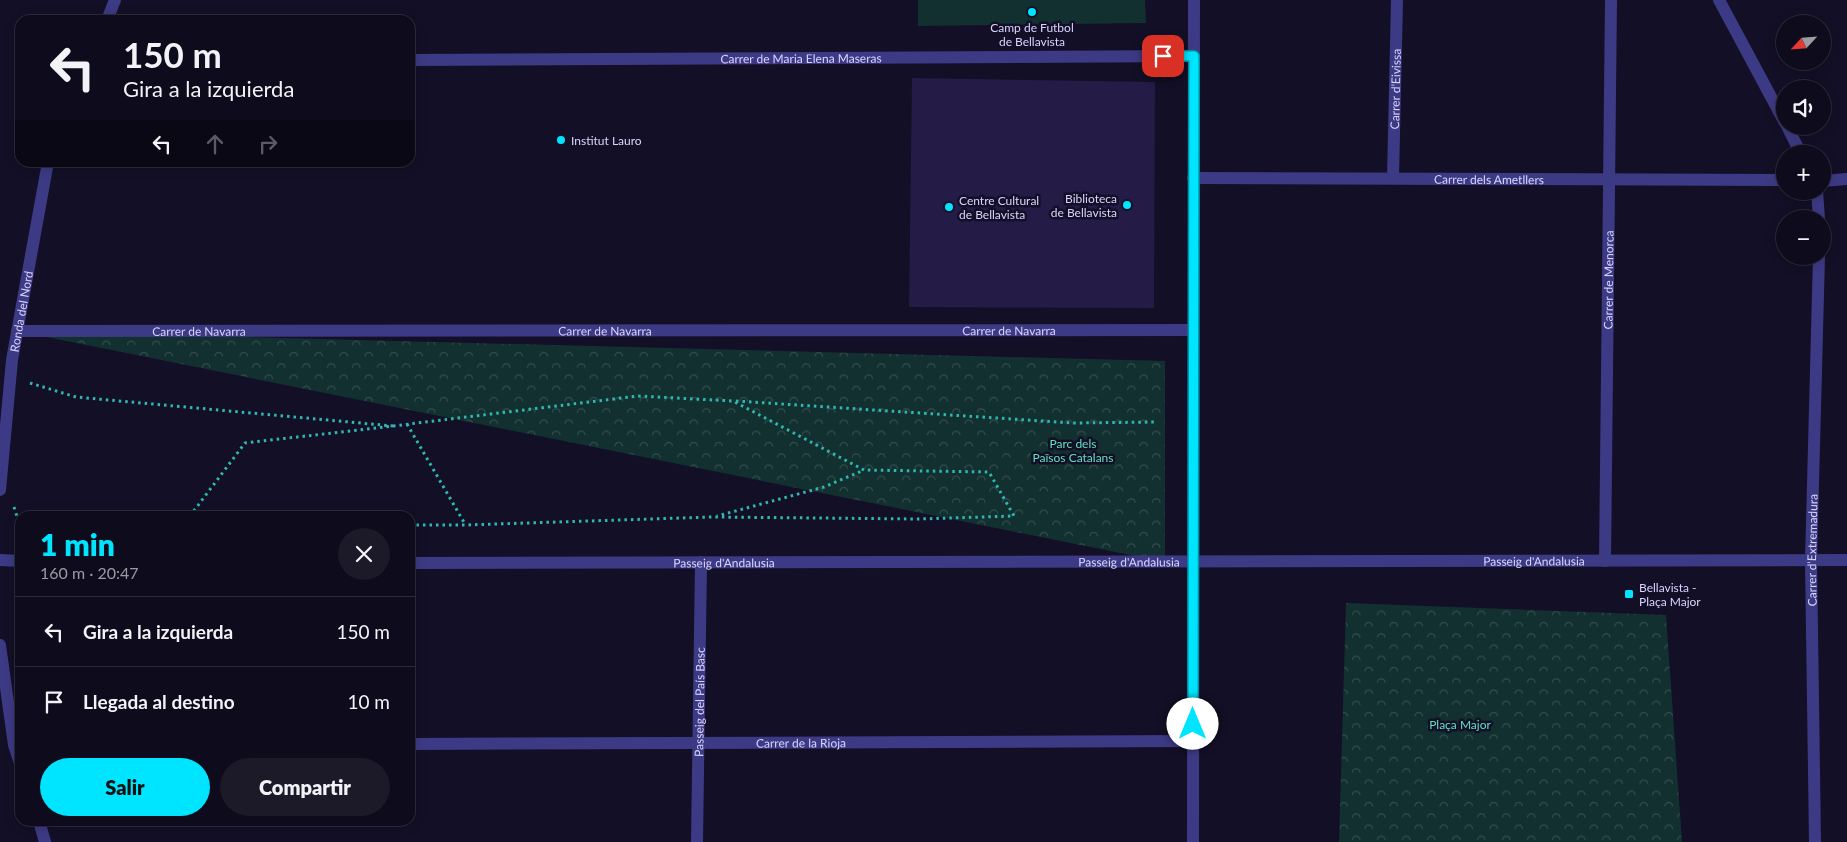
<!DOCTYPE html>
<html lang="es">
<head>
<meta charset="utf-8">
<style>
  body { margin:0; font-family:Lato,sans-serif; background:#1c1929; color:#f1f3f6; height:100vh; display:flex; flex-direction:column; font-size:19px; white-space:nowrap }
  * { box-sizing:border-box; margin:0 }
  p { font-size:16px; color:#9b9ba3 }
  .icon { flex:none; width:28px; height:28px; fill:none; stroke:currentColor; stroke-width:2; stroke-linecap:round; stroke-linejoin:round }
  .map { position:relative; flex:1; overflow:hidden }
  .sheet { position:absolute; left:15px; top:511px; width:400px; height:315px; display:flex; flex-direction:column; background:#0e0b1c; border-radius:15px; box-shadow:0 2px 12px #0003,0 0 0 1px #2e2b3b }
  .sheet>* { flex:none }
  .guide { position:absolute; left:15px; top:15px; width:400px; height:152px; border-radius:15px; box-shadow:0 2px 12px #0003,0 0 0 1px #2e2b3b; background:#0e0b1c; color:#f1f3f6; overflow:hidden }
  .needle { width:32px; rotate:244deg }
  .controls { position:absolute; left:1776px; top:15px; display:grid; gap:10px }
  .controls a { display:grid; place-items:center; width:55px; height:55px; border-radius:50%; background:#0e0b1c; box-shadow:0 2px 12px #0003,0 0 0 1px #2e2b3b; font-size:25px }
  .pin { position:absolute; display:grid; place-items:center; width:42px; height:42px; color:#fff; margin:-21px; border-radius:10px; box-shadow:0 2px 8px #0006 }
  .me { position:absolute; width:55px; margin:-28px; rotate:0deg; stroke-linejoin:round; filter:drop-shadow(0 0 4px #0008) }
  .turn { display:flex; align-items:center; gap:18px; height:105px; padding:0 25px; font-size:22px }
  .turn .icon { width:65px; height:65px; stroke-width:2.5 }
  .turn b { display:block; font-size:35px; line-height:42px }
  .lanes { display:flex; align-items:center; height:48px; padding:0 25px; background:#0003; justify-content:center; gap:25px; direction:ltr }
  .lanes .off { opacity:.35 }
  .round { display:grid; place-items:center; flex:none; width:52px; height:52px; border-radius:26px; background:#1c1929 }
  .summary { display:flex; align-items:center; justify-content:space-between; height:85px; padding:0 25px }
  h1 { font-size:30px; font-weight:800; line-height:38px; color:#00e5ff }
  .cta { display:flex; gap:10px; margin-top:auto; padding:10px 25px }
  .cta a { flex:1; height:58px; border-radius:30px; background:#00e5ff; color:#111; font-size:20px; font-weight:800; line-height:58px; text-align:center }
  .cta a+a { background:#1c1929; color:#f1f3f6 }
  ul { padding:0; list-style:none }
  li { display:flex; align-items:center; gap:15px; height:70px; padding:0 25px; border-top:1px solid #2e2b3b }
  li div { flex:1 }
  li b { display:block; font-size:19px }
  li em { font-style:normal }
  .map>svg:first-child { display:block }
  .park { fill:url(#park-crowns) }
  .pitch { fill:#12302f }
  .building { fill:#241b47 }
  .lines { fill:none; stroke-linecap:round; stroke-linejoin:round }
  .path { stroke:#2fb8b0; stroke-width:3; stroke-dasharray:2.5 4; stroke-linecap:butt }
  .minor { stroke:#3d3a85; stroke-width:12 }
  .route-casing { stroke:#0095a6; stroke-width:12 }
  .route { stroke:#00e5ff; stroke-width:9 }
  .poi-dot { fill:#00e5ff; stroke:#130f26; stroke-width:2 }
  .labels { text-anchor:middle; dominant-baseline:central; stroke-width:5; stroke-linejoin:round; paint-order:stroke }
  .poi-label { font-size:12px; fill:#d9d4ff; stroke:#130f26; text-anchor:start }
  .street-label { font-size:12px; fill:#d9d4ff; stroke:#130f26 }
  .park-label { font-size:12px; fill:#5fe0c0; stroke:#130f26 }
</style>
</head>
<body>
<div class="map">
<svg width="1847" height="842" viewBox="0 0 1847 842">
  <defs>
    <pattern id="park-crowns" width="20" height="18" patternUnits="userSpaceOnUse" patternTransform="scale(1.25)"><rect width="20" height="18" fill="#12302f"/><path d="M2 6a3 3 0 1 1 6 0M12 15a3 3 0 1 1 6 0" fill="none" stroke="#344d4e"/></pattern>
  </defs>
  <rect width="100%" height="100%" fill="#130f26"/>
  <path class="park" d="M17,331l1148,30v201z
    M1346,603l320,12 16,227h-343z"/>
  <path class="pitch" d="M918,0h227l1,23 -228,3z"/>
  <path class="building" d="M912,78l243,4 -1,226 -245,-1z"/>
  <g class="lines">
    <path class="path" d="M30,383l46,14 317,29 -148,17 -55,73
      M736,401l337,22 84,-1
      M407,424l58,100
      M393,426l245,-30 95,5 131,69 -40,17 -107,29
      M14,507l6,19
      M410,525h55l247,-8 207,2 95,-3 -25,-44 -125,-2"/>
    <g class="minor">
      <path d="M1719,0l66,123"/>
      <path d="M107,20l8,-20"/>
      <path id="s1" d="M410,60l784,-4"/>
      <path d="M1787,126l14,28"/>
      <path id="s2" d="M1193,178l592,2"/>
      <path id="s3" d="M1393,178l4,-178"/>
      <path d="M1822,181l25,-2"/>
      <path d="M1817,191l2,28"/>
      <path id="s4" d="M17,331l1176,-1"/>
      <path id="s5" d="M0,490l12,-130 36,-198"/>
      <path d="M0,560l20,1"/>
      <path id="s6" d="M1605,561l6,-561"/>
      <path id="s7" d="M410,563l1437,-3"/>
      <path d="M0,645l14,100 6,18"/>
      <path id="s8" d="M410,744l783,-3"/>
      <path d="M39,821l6,21"/>
      <path id="s9" d="M697,842l4,-280"/>
      <path d="M1193,842l1,-842"/>
      <path id="s10" d="M1815,842l-4,-282 8,-304"/>
    </g>
  </g>
  <g class="lines">
    <g class="route-casing">
      <path id="route" d="M1163,56h31l-1,668"/>
    </g>
    <use href="#route" class="route"/>
  </g>
  <g class="poi-dot">
    <circle cx="1032" cy="12" r="5"/>
    <circle cx="561" cy="140" r="5"/>
    <circle cx="1127" cy="205" r="5"/>
    <circle cx="949" cy="207" r="5"/>
    <rect x="1624" y="589" width="10" height="10" rx="2.5"/>
  </g>
  <g class="labels">
    <g class="poi-label">
      <text x="1032" y="27" text-anchor="middle">Camp de Futbol<tspan x="1032" dy="14">de Bellavista</tspan></text>
      <text x="571" y="140">Institut Lauro</text>
      <text x="1117" y="198" text-anchor="end">Biblioteca<tspan x="1117" dy="14">de Bellavista</tspan></text>
      <text x="959" y="200">Centre Cultural<tspan x="959" dy="14">de Bellavista</tspan></text>
      <text x="1639" y="587">Bellavista -<tspan x="1639" dy="14">Plaça Major</tspan></text>
    </g>
    <g class="street-label">
      <text stroke="none"><textPath href="#s1" startOffset="391">Carrer de Maria Elena Maseras</textPath></text>
      <text stroke="none"><textPath href="#s3" startOffset="89">Carrer d'Eivissa</textPath></text>
      <text stroke="none"><textPath href="#s2" startOffset="296">Carrer dels Ametllers</textPath></text>
      <text stroke="none"><textPath href="#s6" startOffset="281">Carrer de Menorca</textPath></text>
      <text stroke="none"><textPath href="#s5" startOffset="180">Ronda del Nord</textPath></text>
      <text stroke="none"><textPath href="#s4" startOffset="992">Carrer de Navarra</textPath></text>
      <text stroke="none"><textPath href="#s4" startOffset="182">Carrer de Navarra</textPath></text>
      <text stroke="none"><textPath href="#s4" startOffset="588">Carrer de Navarra</textPath></text>
      <text stroke="none"><textPath href="#s10" startOffset="292">Carrer d'Extremadura</textPath></text>
      <text stroke="none"><textPath href="#s7" startOffset="1124">Passeig d'Andalusia</textPath></text>
      <text stroke="none"><textPath href="#s7" startOffset="314">Passeig d'Andalusia</textPath></text>
      <text stroke="none"><textPath href="#s7" startOffset="719">Passeig d'Andalusia</textPath></text>
      <text stroke="none"><textPath href="#s9" startOffset="140">Passeig del País Basc</textPath></text>
      <text stroke="none"><textPath href="#s8" startOffset="391">Carrer de la Rioja</textPath></text>
    </g>
    <g class="park-label">
      <text x="1073" y="443">Parc dels<tspan x="1073" dy="14">Països Catalans</tspan></text>
      <text x="1460" y="724">Plaça Major</text>
    </g>
  </g>
</svg>
<div class="controls">
<a><svg class="needle" viewBox="-14 -14 28 28"><path d="M0-13l5 13h-10z" fill="#e53935"/><path d="M0 13l5-13h-10z" fill="#9b9ba3"/></svg></a>
<a><svg class="icon" aria-label="sound" viewBox="0 0 24 24"><path d="M4 9h4l5-4v14l-5-4H4zM17 9q2 3 0 6"/></svg></a>
<a>+</a>
<a>−</a>
</div>
<div class="pin" style="left:1163px;top:56px;background:#d93025"><svg class="icon" aria-label="arrive" viewBox="0 0 24 24"><path d="M6 21V4h12l-3 4 3 4H6"/></svg></div>
<svg class="me" style="left:1193px;top:724px" viewBox="-20 -20 40 40"><circle r="19" fill="#fff"/><path d="M0-13L10 11 0 6-10 11z" fill="#00e5ff"/></svg>
<div class="guide">
<div class="turn"><svg class="icon" aria-label="left" viewBox="0 0 24 24"><path d="M17 20v-9H6M10 6l-5 5 5 5"/></svg><div><b>150 m</b>Gira a la izquierda</div></div>
<div class="lanes"><svg class="icon" aria-label="left" viewBox="0 0 24 24"><path d="M17 20v-9H6M10 6l-5 5 5 5"/></svg><svg class="icon off" aria-label="ahead" viewBox="0 0 24 24"><path d="M12 20V5M6 11l6-6 6 6"/></svg><svg class="icon off" aria-label="right" viewBox="0 0 24 24"><path d="M7 20v-9h11M14 6l5 5-5 5"/></svg></div>
</div>
<section class="sheet">
<div class="summary"><div><h1>1 min</h1><p>160 m · 20:47</p></div><a class="round"><svg class="icon" aria-label="close" viewBox="0 0 24 24"><path d="M6 6l12 12M18 6L6 18"/></svg></a></div>
<ul>
<li><svg class="icon" aria-label="left" viewBox="0 0 24 24"><path d="M17 20v-9H6M10 6l-5 5 5 5"/></svg><div><b>Gira a la izquierda</b></div><em>150 m</em></li>
<li><svg class="icon" aria-label="arrive" viewBox="0 0 24 24"><path d="M6 21V4h12l-3 4 3 4H6"/></svg><div><b>Llegada al destino</b></div><em>10 m</em></li>
</ul>
<div class="cta"><a>Salir</a><a>Compartir</a></div>
</section>
</div>
</body>
</html>
